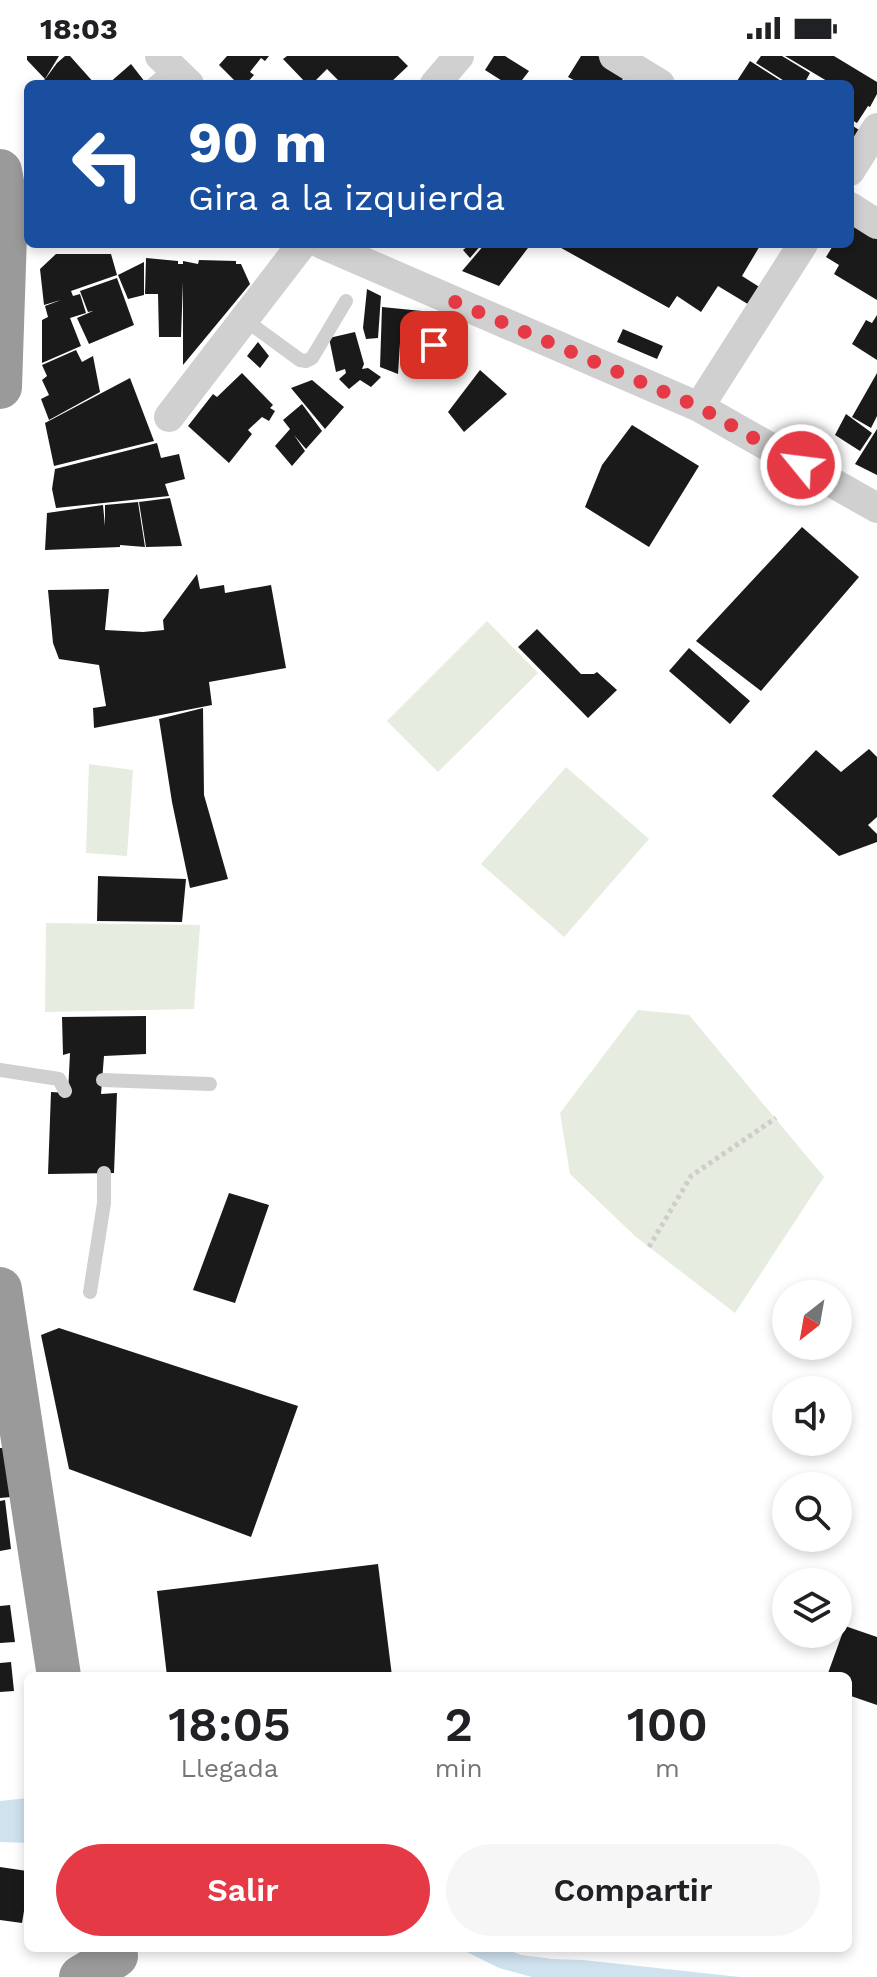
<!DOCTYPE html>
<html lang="es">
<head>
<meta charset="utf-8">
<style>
  body { margin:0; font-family:"Work Sans",sans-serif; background:#f6f6f6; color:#202124; height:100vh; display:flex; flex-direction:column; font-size:30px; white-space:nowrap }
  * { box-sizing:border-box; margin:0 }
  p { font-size:26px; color:#757577 }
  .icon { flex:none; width:44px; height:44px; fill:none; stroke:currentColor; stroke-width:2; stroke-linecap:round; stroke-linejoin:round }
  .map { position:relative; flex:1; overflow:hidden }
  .side { position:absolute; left:24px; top:1616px; width:828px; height:280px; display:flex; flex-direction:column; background:#fff; border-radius:12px; box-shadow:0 4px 12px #0003 }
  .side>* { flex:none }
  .hud { position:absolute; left:24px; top:24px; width:830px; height:168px; border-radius:12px; box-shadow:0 4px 12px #0003; background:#1a4fa0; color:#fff; overflow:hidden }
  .needle { width:52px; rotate:211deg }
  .controls { position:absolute; left:772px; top:1224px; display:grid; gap:16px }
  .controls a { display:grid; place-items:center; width:80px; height:80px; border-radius:50%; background:#fff; box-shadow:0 4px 12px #0003; font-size:40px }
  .pin { position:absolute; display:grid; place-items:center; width:68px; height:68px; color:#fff; margin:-34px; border-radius:16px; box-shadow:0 4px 12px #0006 }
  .me { position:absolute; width:88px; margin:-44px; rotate:299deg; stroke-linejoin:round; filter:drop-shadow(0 0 6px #0008) }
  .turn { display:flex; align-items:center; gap:28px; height:168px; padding:0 32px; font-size:36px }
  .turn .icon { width:104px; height:104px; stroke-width:2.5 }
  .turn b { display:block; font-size:56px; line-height:68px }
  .eta { display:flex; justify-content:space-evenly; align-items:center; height:136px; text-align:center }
  .eta b { font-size:48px; font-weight:600; line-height:56px }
  .button { display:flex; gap:16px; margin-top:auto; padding:16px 32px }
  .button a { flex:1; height:92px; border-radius:48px; background:#e63946; color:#fff; font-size:32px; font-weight:600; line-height:92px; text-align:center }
  .button a+a { background:#f6f6f6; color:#202124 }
  .status { display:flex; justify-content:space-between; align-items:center; height:56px; padding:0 40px; background:#fff; direction:ltr }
  .status svg { height:22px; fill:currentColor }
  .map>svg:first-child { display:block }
  .green { fill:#e6ecdf }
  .water { fill:#cfe2ee }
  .building { fill:#1a1a1a }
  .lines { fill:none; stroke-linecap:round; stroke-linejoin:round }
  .path { stroke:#cdcdcd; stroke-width:5; stroke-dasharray:4 4; stroke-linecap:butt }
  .lane { stroke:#d0d0d0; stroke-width:14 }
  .street { stroke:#d0d0d0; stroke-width:30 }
  .highway { stroke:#9a9a9a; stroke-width:44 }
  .route { stroke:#e63946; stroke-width:14; stroke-dasharray:0 25.2 }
</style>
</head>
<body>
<div class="status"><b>18:03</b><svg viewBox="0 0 49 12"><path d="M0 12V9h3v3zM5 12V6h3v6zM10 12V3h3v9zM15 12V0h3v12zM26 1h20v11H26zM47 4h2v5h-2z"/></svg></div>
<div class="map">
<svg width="877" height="1921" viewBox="0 0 877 1921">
  <rect width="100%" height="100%" fill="#fff"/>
  <path class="green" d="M487,565l51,52 -100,99 -51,-51z
    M89,708l44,6 -6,86 -41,-3z
    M566,711l83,72 -85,98 -83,-73z
    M46,867l154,2 -6,84 -149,3z
    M638,954l51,5 135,162 -89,136 -99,-76 -66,-63 -10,-61z"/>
  <path class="water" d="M28,1742v45l-28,-1v-41z
    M459,1892h45l17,7 32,4 30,1 157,17h-208l-33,-9z"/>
  <path class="building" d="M27,0h32l-14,23 -18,-19z
    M65,0h5l25,28h-55l6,-6 11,-15z
    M227,0h42l-4,5 -4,-3 -11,14 4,3 -8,9h-8l-19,-19z
    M287,0h111l10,10 -19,18h-47l-15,-15 -15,15h-5l-24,-25z
    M494,0h11l24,15 -10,13h-12l-22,-14z
    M581,0h17l29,18 -8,10h-38l-13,-7z
    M761,0h21l28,17 -6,11h-15l-33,-21z
    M785,0h49l43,26v12l-7,13 -2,-1 -11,17 -7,-4v-35h-18z
    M750,5l36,23h-51z
    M131,8l14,18 -2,2h-35z
    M850,68l12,8 -12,17z
    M850,161l27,12v71l-43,-26 5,-9 -13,-8 8,-13h16z
    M467,188h15l-12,14 -7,-8 5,-4z
    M485,188h46l-32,42 -37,-15z
    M554,188h207l-19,32 19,12 -10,18 -33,-20 -17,26 -24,-16 -8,12z
    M56,198h55l6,21 -46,16 2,5 7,-2 6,19 -16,5 11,28 -39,17v-43l6,-3 -3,-11 16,-6 -17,5 -4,-36z
    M146,202l32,3v3h5v-3l15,3 1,-4 37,1v3h5l9,20 -67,81v-83l-2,55h-22l-1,-43h-13z
    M144,206v33l-16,4 -10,-24z
    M117,222l17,47 -45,19 -12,-26 16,-7 -5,1 -8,-21z
    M367,233l14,7 -3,42 -12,1 -3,-11z
    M382,251l50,5 -3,35 -29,-4 -2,31 -18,-7z
    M877,259v45l-25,-16 14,-24 6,3z
    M623,273l40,17 -6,13 -40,-17z
    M355,276l9,32 -2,5 6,-1 13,9 -10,10 -11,-7 -11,9 -10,-10 7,-6 -1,-4 -9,3 -7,-34z
    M258,286l11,14 -9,12 -13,-12z
    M76,294l6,12 11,-6 7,36 -51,28 -8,-21 8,-4 -7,-15 5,-4 -5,-11z
    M480,314l27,24 -43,38 -16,-20z
    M242,317l31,32 -3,3 5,3 -6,10 -7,-4 -14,13 4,4 -23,29 -41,-37 25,-32 4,3z
    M877,317v43l-6,12 -19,-11z
    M130,322l24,63 -100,25 -9,-43z
    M312,324l32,27 -19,22 -34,-41z
    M302,348l20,27 -16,18 -12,-14 11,16 -13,15 -17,-20 15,-17 -7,-9z
    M846,358l26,19 -12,18 -25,-16z
    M632,369l67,41 -50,81 -64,-40 17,-42z
    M877,373v46l-22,-11z
    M157,387l4,15 18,-4 6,25 -20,5 4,12 -113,12 -4,-19 3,-20z
    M170,442l12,48 -36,1 -7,-45z
    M138,446l7,45 -25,-2v2l-75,3 2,-37 56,-8 2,21v-21z
    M802,471l57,50 -98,114 -65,-50z
    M197,518l3,15 24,-4 1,8 46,-8 15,83 -77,14 3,23 -118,23 -1,-20 13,-2 -7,-41 -40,-6 -6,-16 -5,-53 61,-1 -4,41 38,2 21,-2 -1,-10z
    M537,573l44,45h13l3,-2 20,18 -29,28 -70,-71z
    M689,592l61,53 -20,23 -61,-53z
    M203,652l1,87 24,84 -38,9 -18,-86 -13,-83z
    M869,693l8,8v60l-9,8 9,9v8l-38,14 -67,-60 44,-46 25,22z
    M98,820l88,3 -4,43 -85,-1z
    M146,960v38l-42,2 -3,38 16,-1 -3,80 -66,1 3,-82 17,1 2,-40 -7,2 -1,-38z
    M229,1137l40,12 -34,98 -42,-13z
    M59,1272l239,78 -47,131 -182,-68 -28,-134z
    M0,1392h5l6,49 -11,1z
    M5,1444l6,49 -11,2v-50z
    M378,1508l14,112h-225l-10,-85z
    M10,1549l5,37 -15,1v-37z
    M845,1570l32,11v68l-29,-10v-19h-21z
    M11,1606l3,29 -14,1v-29z
    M0,1811l27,4 -2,18 3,1v9h-2l-4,24 -22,-3z"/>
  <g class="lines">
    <path class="path" d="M649,1191l42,-71 85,-58"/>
    <path class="lane" d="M153,28l19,-16
      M244,263l56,41 6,1 6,-3 34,-57
      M425,312l28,-67
      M0,1014l59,9 6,12
      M103,1024l107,4
      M90,1236l14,-89v-30"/>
    <path class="street" d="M160,0l29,28
      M614,0l46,28
      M435,28l24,-28
      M850,115l27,-43
      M850,151l27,17
      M322,188l377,163 178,101
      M699,351l104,-163
      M169,361l133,-173"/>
    <path class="highway" d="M0,115l6,33 -6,183
      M0,1233l59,387
      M81,1921l35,-21"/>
  </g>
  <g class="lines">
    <path class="route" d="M434,289l19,-44 246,106 102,58"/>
  </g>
</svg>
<div class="controls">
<a><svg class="needle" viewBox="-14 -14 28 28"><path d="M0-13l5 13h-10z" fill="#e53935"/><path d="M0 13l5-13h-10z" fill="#757577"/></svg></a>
<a><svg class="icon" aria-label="sound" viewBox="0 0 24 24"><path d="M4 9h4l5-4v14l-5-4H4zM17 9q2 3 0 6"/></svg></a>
<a><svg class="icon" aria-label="search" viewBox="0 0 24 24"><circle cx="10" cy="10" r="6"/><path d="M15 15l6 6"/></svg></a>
<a><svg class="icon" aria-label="layers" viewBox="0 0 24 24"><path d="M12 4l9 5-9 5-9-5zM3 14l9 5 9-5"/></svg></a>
</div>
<div class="pin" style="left:434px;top:289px;background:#d93025"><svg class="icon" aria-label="arrive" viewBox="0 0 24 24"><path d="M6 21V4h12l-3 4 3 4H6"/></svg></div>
<svg class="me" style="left:801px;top:409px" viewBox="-20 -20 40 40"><circle r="17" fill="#e63946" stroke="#fff" stroke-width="3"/><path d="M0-11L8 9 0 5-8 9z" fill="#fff"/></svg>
<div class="hud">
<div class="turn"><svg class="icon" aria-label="left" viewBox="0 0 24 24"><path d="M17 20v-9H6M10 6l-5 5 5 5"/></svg><div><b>90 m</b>Gira a la izquierda</div></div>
</div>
<section class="side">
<div class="eta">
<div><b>18:05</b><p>Llegada</p></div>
<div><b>2</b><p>min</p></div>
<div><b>100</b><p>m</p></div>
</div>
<div class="button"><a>Salir</a><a>Compartir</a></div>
</section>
</div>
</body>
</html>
